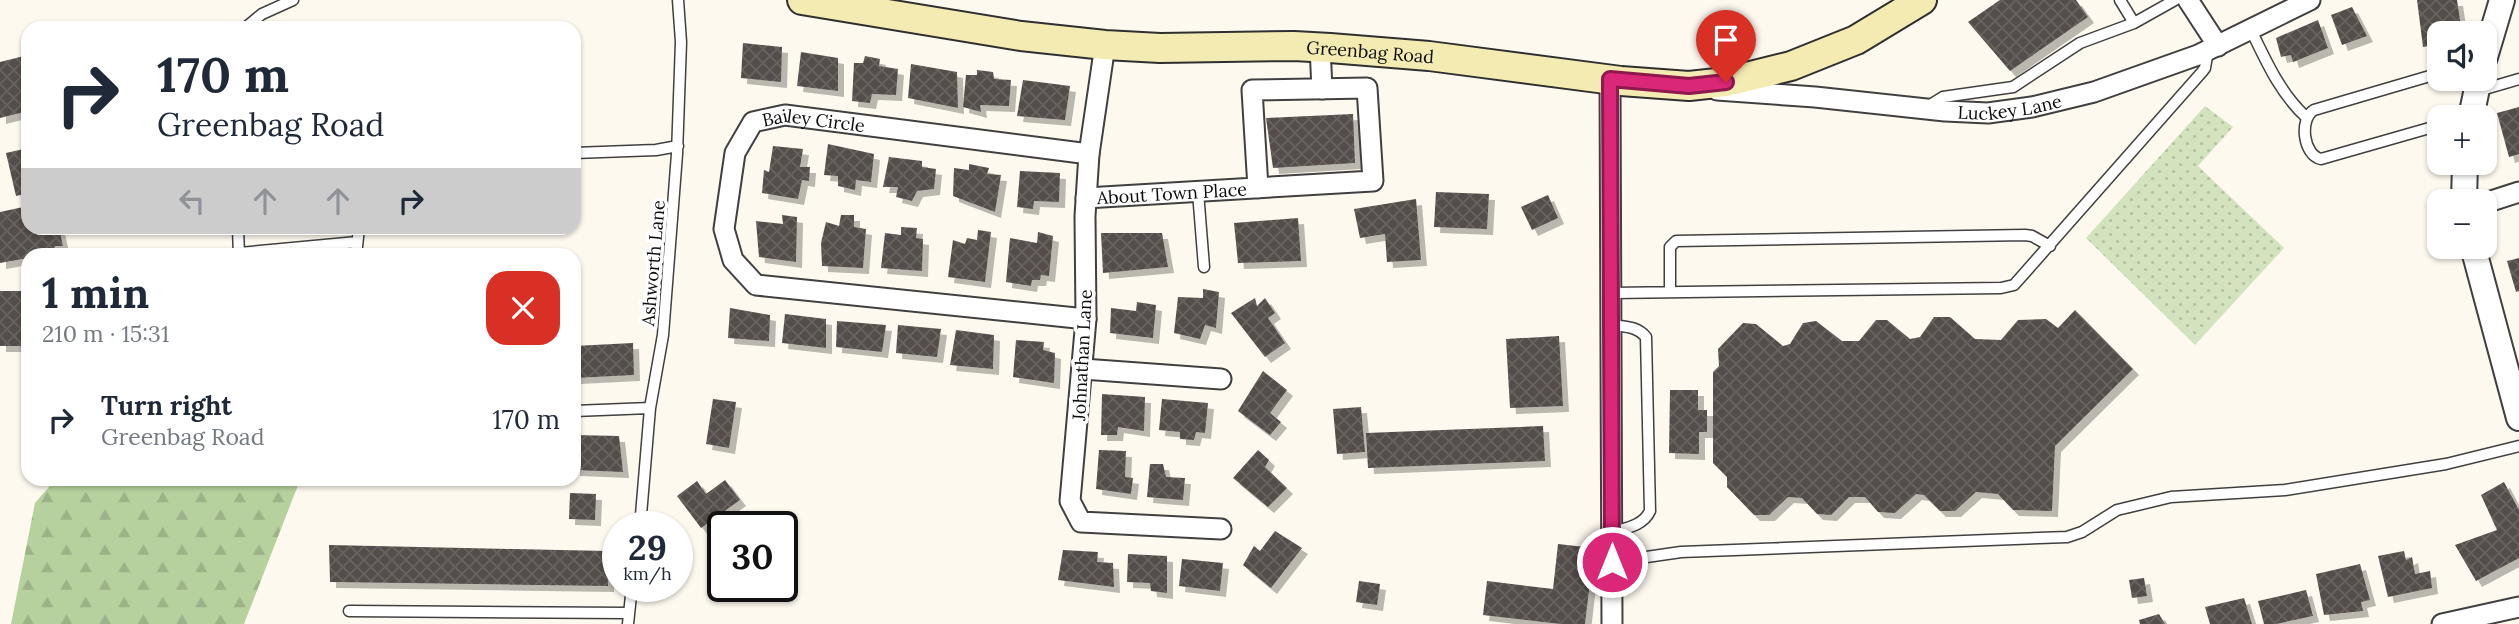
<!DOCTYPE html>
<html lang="en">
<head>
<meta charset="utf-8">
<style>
  body { margin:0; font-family:Lora,serif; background:#f2f2f3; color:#1f2937; height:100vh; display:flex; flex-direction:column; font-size:26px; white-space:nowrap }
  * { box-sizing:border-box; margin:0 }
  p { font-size:23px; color:#747a83 }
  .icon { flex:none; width:38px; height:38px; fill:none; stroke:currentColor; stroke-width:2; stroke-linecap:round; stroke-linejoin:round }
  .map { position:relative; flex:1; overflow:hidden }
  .panel { position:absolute; left:21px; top:248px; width:560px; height:238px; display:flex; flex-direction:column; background:#fff; border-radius:21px; box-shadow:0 2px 5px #0004 }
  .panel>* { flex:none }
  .guide { position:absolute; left:21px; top:21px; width:560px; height:214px; border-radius:21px; box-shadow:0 2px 5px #0004; background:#fff; color:#1f2937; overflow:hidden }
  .tools { position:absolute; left:2427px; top:21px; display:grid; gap:14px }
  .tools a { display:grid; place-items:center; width:70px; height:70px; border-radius:14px; background:#fff; box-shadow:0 2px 5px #0004; font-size:35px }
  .speed { position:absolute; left:602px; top:511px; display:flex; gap:14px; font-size:35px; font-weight:700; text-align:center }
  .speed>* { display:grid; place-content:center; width:91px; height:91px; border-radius:50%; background:#fff; box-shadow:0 2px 5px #0004; line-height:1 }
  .speed small { font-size:18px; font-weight:400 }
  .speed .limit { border:4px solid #111; border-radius:10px; background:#fff; color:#111 }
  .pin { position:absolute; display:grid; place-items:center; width:60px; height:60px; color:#fff; margin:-72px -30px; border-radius:50% 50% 50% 0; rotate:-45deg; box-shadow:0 0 7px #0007 }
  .pin .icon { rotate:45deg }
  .me { position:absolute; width:77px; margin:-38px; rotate:0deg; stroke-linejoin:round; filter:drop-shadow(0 0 5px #0008) }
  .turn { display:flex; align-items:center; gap:24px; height:147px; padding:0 21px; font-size:32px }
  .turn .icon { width:91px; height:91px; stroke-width:2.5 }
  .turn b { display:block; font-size:49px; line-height:60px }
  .lanes { display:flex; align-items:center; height:66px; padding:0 21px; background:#0003; justify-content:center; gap:35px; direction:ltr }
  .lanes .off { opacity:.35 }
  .round { display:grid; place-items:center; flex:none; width:74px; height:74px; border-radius:21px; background:#f2f2f3 }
  .overview { display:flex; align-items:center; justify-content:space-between; height:119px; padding:0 21px }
  h1 { font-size:42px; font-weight:700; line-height:52px }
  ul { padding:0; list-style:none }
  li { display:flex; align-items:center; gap:21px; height:105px; padding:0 21px }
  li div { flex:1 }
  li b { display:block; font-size:26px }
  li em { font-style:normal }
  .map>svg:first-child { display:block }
  .forest { fill:url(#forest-firs) }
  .park { fill:url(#park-dots) }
  .building { fill:url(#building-cross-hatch); filter:url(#shadow) }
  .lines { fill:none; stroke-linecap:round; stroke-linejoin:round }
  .service-casing { stroke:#404040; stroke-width:13 }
  .minor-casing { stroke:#404040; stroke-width:23 }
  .tertiary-casing { stroke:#404040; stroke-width:28 }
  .secondary-casing { stroke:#2f2f2f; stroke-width:32 }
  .service { stroke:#fff; stroke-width:10 }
  .minor { stroke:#fff; stroke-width:19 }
  .tertiary { stroke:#fff; stroke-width:24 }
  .secondary { stroke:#f4ebb2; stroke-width:28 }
  .route-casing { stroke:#8e194d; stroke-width:18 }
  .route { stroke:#db2777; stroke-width:12 }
  .labels { text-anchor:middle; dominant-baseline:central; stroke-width:7; stroke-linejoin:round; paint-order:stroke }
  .street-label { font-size:18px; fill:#0d0d0d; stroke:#fff }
</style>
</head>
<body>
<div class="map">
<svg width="2519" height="624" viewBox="0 0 2519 624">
  <defs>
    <pattern id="forest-firs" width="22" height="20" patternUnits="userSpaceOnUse" patternTransform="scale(1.75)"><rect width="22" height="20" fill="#b7d19e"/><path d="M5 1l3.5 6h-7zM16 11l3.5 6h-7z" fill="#9cb287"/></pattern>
    <pattern id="park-dots" width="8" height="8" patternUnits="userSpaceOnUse" patternTransform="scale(1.75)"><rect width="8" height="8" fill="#d2e3bd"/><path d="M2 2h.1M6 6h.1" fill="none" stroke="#b3c2a1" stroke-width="1.8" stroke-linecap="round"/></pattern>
    <pattern id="building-cross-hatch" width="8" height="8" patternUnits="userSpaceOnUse" patternTransform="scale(1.75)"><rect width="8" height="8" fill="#544e4b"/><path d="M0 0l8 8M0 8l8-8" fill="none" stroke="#686360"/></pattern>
    <filter id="shadow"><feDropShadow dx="6" dy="6" stdDeviation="0" flood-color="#0004"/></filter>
  </defs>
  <rect width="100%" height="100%" fill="#fdf9ef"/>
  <path class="forest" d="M55,480h245l-56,144h-233l24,-121z"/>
  <path class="park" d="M2205,106l28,21 -35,39 86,82 -89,97 -109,-107z"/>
  <path class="building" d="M2000,0h76l12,17 -78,54 -42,-49z
    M2417,0h40l5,33h-22v11l-17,3z
    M2352,7l15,29 -25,9 -11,-30z
    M2318,20l10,28 -35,14 -2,-7 -10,2 -5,-19z
    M743,43l39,4 -1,35 -40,-4z
    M801,52l37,6v33l-41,-5z
    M28,55v56l-28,7v-56z
    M865,56l15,3 -1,7 19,3 -2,26 -24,-1 -2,9 -18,-2 2,-38h9z
    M911,64l46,8 1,36 -50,-10z
    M977,70l16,2 1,7 17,1 -2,26 -29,-1 1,7 -18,-5 3,-32h11z
    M1023,80l47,6 -5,34 -48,-4z
    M2519,107v47l-10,3 -12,-44z
    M1353,114l2,49 -82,5 -7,-50z
    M828,144l46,10 -3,28 -15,-2 -1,10 -17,-4v-10l-14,-1z
    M773,146l30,3 -3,18h10l-1,14 -7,-1 -4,19 -36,-6 2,-23 5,2z
    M28,148v45l-12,3 -10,-43z
    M889,157l33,4v6l14,2 -2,20 -17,2 -5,10 -16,-4 2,-10h-15z
    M969,164l20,4 -2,6 14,1 -6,37 -42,-16 1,-28 15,2z
    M1020,171l40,2 -1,29 -25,-1 -1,8 -16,-2z
    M1436,192l53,2 -2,35 -53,-2z
    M1548,195l10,23 -26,12 -11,-23z
    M1416,199l5,61 -34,2 -2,-28 -25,4 -6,-29z
    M28,206v22h31l4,18h-8l-3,8 -24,2v2l-28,5v-51z
    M782,215l15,2 -1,45 -37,-5 -3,-36 27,3z
    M841,215h13v12l12,2 -3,39 -41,-2 -1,-23 5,-21 13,4z
    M1298,218l3,43 -63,2 -4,-40z
    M901,227l16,1 -1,10 7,1 -1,32 -41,-3 4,-35 16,2z
    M978,230l13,2 -6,50 -37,-5 5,-37 12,4 2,-6 10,2z
    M1038,232l15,4 -4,40 -8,-1 -1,5h-8l-1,6 -25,-4 4,-44 27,5z
    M1101,233h61l6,34 -65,6z
    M2519,258v33l-3,1 -9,-31z
    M1203,289l16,3 -3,36 -11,-3 -5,14 -26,-6 4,-36 25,1z
    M0,291h28v55h-28z
    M1255,298l2,8 8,-8 10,15 -7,5 17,25 -20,14 -34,-44z
    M1137,302l19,3 -3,33 -43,-5 1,-25 25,3z
    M730,308l40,7 -1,26 -41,-3z
    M2075,310l58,59 -78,77 -3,65 -39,-1 -15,-16 -22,-2 -21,19h-15l-16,-16 -8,-1 -21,19 -17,-1 -13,-15h-16l-18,18 -14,-1 -15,-16 -14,-1 -19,18h-15l-27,-28v-10l-14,-14v-91l6,-6 -1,-17 25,-26 13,1 27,22 7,-2 13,-21 13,-2 26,20h17l17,-21h11l23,19 10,-2 14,-20h16l25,22 26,1 17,-20 28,-1 12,9z
    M785,314l41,5v29l-44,-5z
    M837,321l49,4 -4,27 -46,-5z
    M898,325l43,4 -4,28 -41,-4z
    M956,330l38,5 -1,34 -43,-4z
    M1559,336l4,70 -53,2 -4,-69z
    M1016,340l28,2 -1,8 12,3 -1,30 -41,-6z
    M633,343l1,32 -60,3v-32z
    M1263,371l24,19 -17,23 11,9 -11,13 -32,-24z
    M1670,390h28v20h9v22h-8v22l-30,-1z
    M1102,394l43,3 -1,34 -26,-4 -1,8h-16z
    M713,399l23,3 -7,46 -23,-4z
    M1162,399l46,4 -3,30 -9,-1 -2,8 -14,-1v-7l-21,-2z
    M1361,407l4,45 -28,2 -4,-45z
    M1543,426l2,35 -177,7 -2,-35z
    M574,435l45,1 4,36 -49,-2z
    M1099,450l27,1 -1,26 8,1 -2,16 -35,-5z
    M1258,450l11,10 -4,7 22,21 -19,19 -35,-29z
    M1150,464h13l3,13 19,1 -2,22 -36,-3z
    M725,480l15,20 -39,28 -24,-32 20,-15 9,13z
    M2504,482l15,28v48l-43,23 -21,-36 42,-15 -16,-35z
    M570,493l26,1 -1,26 -26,-1z
    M1275,531l27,17 -31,40 -28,-23 11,-19 6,5z
    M1558,544l36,4 -9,76h-24l-78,-9 4,-34 66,8z
    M329,545l279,6v35l-278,-4z
    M1063,550l35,2 -1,10 16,1 1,24 -56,-7z
    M2404,551l2,9 6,-3 3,17 15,-3 2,17 -44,9 -10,-41z
    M1128,554l39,2v37l-16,-2 -1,-8 -23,-1z
    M1182,559l41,4 -3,28 -41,-5z
    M2360,564l10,36 -9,2 2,9 -39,4 -8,-41z
    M2144,578l3,18 -15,2 -3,-18z
    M1359,581l21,3 -3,21 -21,-3z
    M2306,590l7,26 -37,8h-12l-6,-23z
    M2244,598l8,26h-42l-5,-17z
    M2159,614l6,10h-25l-1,-4z"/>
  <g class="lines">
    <g class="service-casing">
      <path id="service" d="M2120,0l14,23 41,-23
        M245,28l17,-14 31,-14
        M2251,30c15,31 29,63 55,87
        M2440,73l-126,37c-15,9 -11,45 7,49l119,-34
        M2478,91l41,-12
        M1927,107l16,-10 70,-10 67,-44 54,-20
        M574,153l82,-3 22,-4
        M1198,192l6,75
        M238,228l1,28
        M239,253l118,-11
        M356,256l3,-28
        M1670,292v-45l6,-6 349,-6 7,1 18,10
        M1611,293l390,-5 13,-3 188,-213 3,-4 3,-18
        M1611,325c14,2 26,1 35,12l4,174c-7,15 -24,17 -38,21
        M574,411l76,-3
        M640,527l10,-119 13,-73 14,-181 4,-112 -3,-42
        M1612,562l69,-10 386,-15 15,-5 35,-22 54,-13 114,-7 161,-26 73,-18
        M349,611l280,2
        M628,624l4,-38"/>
    </g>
    <g class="minor-casing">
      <g id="minor">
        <path d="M2188,0l30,46"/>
        <path d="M1105,45l-16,109 -4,62 1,103 -16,182 11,21 140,7"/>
        <path d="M1320,47l2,42"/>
        <path d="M1610,79l2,545"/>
        <path id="s1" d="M1717,90l98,7 130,14 43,2 44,-6 62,-15 104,-37 112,-55"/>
        <path id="s2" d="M1086,198l287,-17 -6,-93 -115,2 6,98"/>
        <path d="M2485,203l34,-11"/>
        <path id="s3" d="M1086,319l-330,-34 -23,-25 -9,-31 11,-76 18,-31 32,-7 304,39"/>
        <path d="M1083,369l138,10"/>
        <path d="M2442,624l77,-17"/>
      </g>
    </g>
    <g class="tertiary-casing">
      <path id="tertiary" d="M2485,57l17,-57
        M2471,117l8,-38
        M2464,201l1,-38
        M2473,247l46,171"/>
    </g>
    <g class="secondary-casing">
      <g id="secondary">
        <path id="s4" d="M802,0l219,36 84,9 55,3 134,-2 36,2 99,8 192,25 68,5 37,-4 65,-16 65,-26 66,-40"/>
      </g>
    </g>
    <use href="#service" class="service"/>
    <use href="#minor" class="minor"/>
    <use href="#tertiary" class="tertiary"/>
    <use href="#secondary" class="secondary"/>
  </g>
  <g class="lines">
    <g class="route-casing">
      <path id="route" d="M1612,562l-2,-483 79,7 37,-4"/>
    </g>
    <use href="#route" class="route"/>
  </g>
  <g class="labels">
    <g class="street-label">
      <text stroke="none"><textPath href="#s4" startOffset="572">Greenbag Road</textPath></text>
      <text stroke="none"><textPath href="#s1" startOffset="294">Luckey Lane</textPath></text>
      <text stroke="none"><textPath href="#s3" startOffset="572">Bailey Circle</textPath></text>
      <text stroke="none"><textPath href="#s2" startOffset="86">About Town Place</textPath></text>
      <text transform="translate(653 263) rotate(-85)">Ashworth Lane</text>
      <text transform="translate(1082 355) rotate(-87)">Johnathan Lane</text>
    </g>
  </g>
</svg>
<div class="tools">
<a><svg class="icon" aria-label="sound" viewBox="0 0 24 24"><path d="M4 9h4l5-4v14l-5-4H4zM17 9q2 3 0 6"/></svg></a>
<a>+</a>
<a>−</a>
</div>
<div class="speed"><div>29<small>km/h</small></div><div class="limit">30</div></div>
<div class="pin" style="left:1726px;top:82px;background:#d93025"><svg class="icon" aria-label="arrive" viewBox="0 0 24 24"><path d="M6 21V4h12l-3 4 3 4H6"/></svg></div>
<svg class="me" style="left:1612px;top:562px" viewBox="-20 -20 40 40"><circle r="17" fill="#db2777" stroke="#fff" stroke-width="3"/><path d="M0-11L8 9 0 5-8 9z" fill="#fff"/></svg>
<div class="guide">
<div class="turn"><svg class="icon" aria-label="right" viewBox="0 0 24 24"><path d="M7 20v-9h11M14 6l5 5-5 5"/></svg><div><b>170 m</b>Greenbag Road</div></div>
<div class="lanes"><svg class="icon off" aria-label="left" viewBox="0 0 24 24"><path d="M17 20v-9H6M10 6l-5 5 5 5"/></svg><svg class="icon off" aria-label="ahead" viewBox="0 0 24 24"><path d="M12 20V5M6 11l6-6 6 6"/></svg><svg class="icon off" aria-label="ahead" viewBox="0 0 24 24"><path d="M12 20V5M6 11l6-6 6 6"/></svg><svg class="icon" aria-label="right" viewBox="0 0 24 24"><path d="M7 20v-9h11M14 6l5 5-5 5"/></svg></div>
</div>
<section class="panel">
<div class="overview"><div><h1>1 min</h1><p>210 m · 15:31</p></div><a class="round" style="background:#d93025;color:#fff"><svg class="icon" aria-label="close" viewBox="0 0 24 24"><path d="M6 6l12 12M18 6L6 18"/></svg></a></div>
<ul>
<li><svg class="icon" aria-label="right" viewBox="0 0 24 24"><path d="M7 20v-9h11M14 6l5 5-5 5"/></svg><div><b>Turn right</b><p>Greenbag Road</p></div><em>170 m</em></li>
</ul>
</section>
</div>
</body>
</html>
